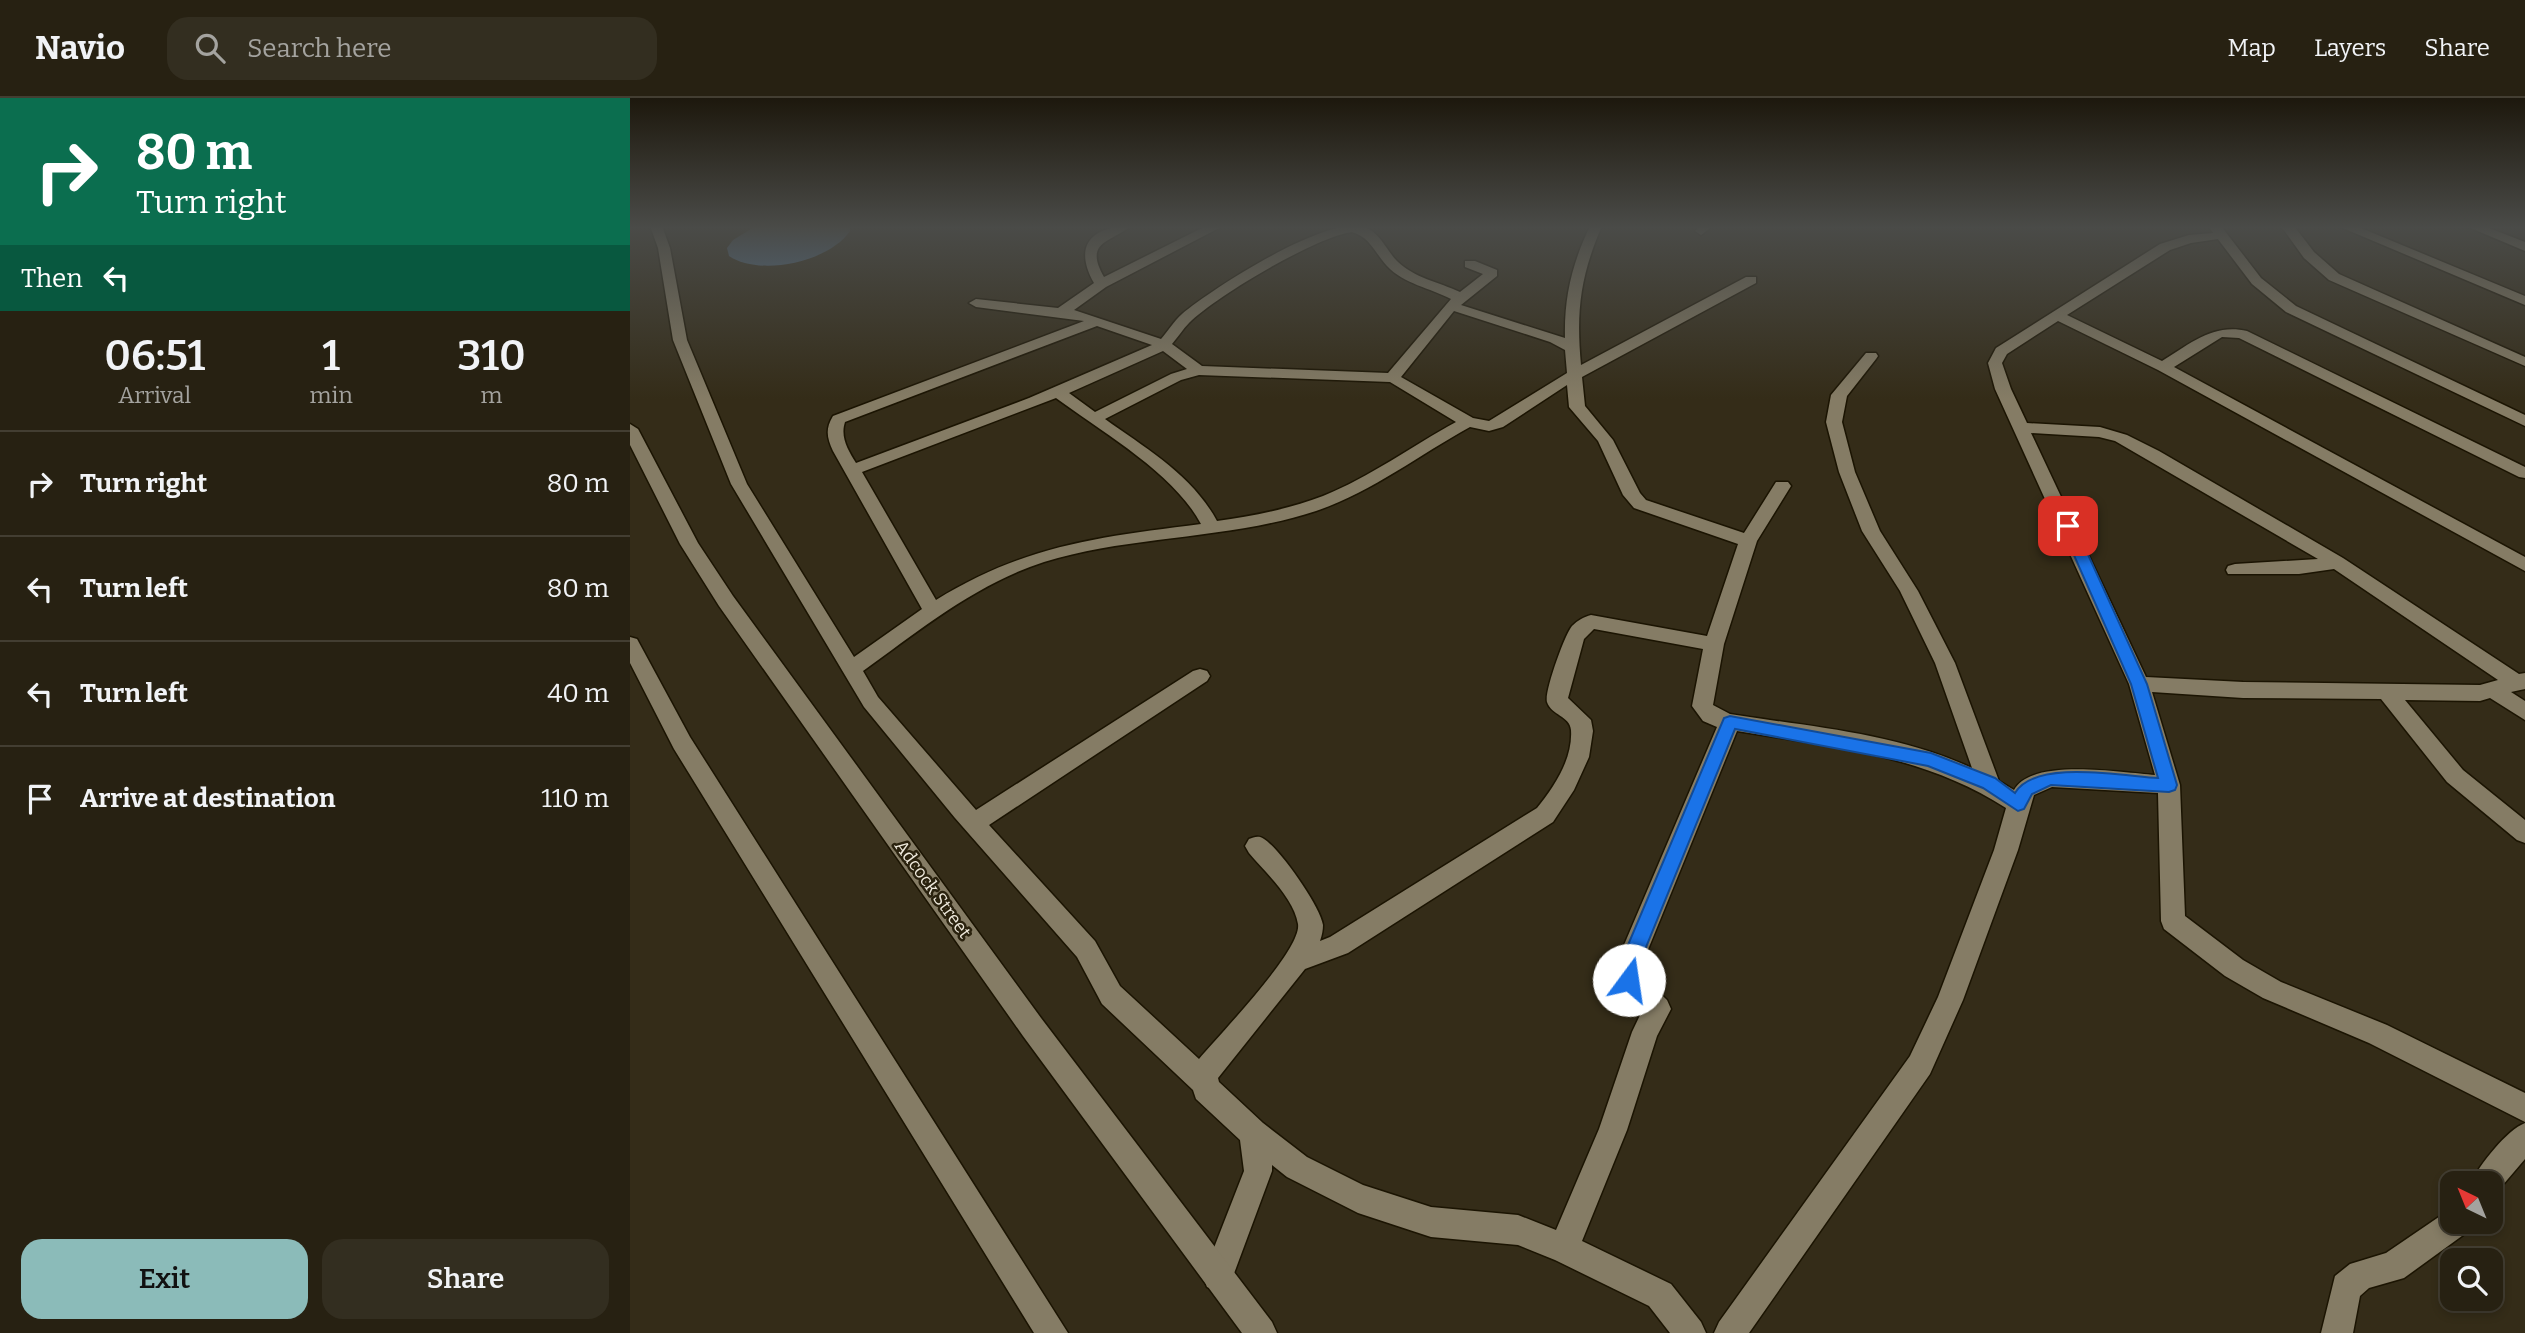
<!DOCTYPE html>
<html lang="en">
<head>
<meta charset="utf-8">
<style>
  body { margin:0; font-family:Bitter,serif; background:#332e20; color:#f1f3f6; height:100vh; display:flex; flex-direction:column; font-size:26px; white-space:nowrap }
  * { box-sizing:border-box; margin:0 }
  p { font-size:23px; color:#a4a39f }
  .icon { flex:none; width:38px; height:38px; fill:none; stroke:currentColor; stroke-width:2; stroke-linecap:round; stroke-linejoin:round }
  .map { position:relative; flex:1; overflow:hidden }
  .drawer { display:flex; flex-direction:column; background:#272112; width:630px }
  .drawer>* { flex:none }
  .guide { background:#0b6e4f; color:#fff; overflow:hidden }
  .needle { width:46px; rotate:317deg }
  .fabs { position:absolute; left:1810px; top:1073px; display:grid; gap:14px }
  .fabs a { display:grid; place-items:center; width:63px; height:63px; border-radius:14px; background:#272112; box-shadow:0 4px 10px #0003,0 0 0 2px #433e32; font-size:35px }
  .pin { position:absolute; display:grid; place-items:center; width:60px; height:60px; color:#fff; margin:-30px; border-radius:14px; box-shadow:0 4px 10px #0006 }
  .me { position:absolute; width:77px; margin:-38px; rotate:14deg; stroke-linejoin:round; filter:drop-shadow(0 0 5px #0008) }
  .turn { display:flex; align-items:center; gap:24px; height:147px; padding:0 21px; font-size:32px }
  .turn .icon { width:91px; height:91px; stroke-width:2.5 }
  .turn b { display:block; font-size:49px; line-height:60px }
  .then { display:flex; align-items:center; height:66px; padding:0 21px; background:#0003; gap:14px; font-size:26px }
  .eta { display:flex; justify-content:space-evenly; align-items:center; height:119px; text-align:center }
  .eta b { font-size:42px; font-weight:600; line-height:49px }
  .action { display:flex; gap:14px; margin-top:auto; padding:14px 21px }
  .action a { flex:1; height:80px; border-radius:21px; background:#8bbbb9; color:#111; font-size:28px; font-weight:600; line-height:80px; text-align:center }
  .action a+a { background:#332e20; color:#f1f3f6 }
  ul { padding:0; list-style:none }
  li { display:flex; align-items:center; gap:21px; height:105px; padding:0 21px; border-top:2px solid #433e32 }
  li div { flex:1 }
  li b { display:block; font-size:26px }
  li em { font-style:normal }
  header { display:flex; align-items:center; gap:42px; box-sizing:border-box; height:98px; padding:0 35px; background:#272112; border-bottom:2px solid #433e32 }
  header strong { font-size:33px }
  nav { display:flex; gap:38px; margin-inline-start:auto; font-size:24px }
  .search { width:490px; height:63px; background:#332e20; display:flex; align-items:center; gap:18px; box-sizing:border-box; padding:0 24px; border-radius:21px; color:#a4a39f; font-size:26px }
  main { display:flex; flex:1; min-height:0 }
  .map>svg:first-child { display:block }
  .water { fill:#597ea4 }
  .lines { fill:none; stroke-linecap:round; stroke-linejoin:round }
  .street-casing { stroke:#1b1402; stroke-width:3 }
  .secondary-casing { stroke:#1b1402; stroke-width:3 }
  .street { fill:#857c65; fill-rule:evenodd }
  .secondary { fill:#857c65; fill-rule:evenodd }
  .route { fill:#1a73e8; stroke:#114b97; stroke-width:2 }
  .labels { text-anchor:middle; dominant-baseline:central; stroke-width:5; stroke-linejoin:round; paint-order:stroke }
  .street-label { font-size:18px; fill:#efeadd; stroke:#2a220e }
</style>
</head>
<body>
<header>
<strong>Navio</strong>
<div class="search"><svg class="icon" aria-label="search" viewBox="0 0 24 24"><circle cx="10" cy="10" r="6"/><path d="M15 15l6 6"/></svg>Search here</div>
<nav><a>Map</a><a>Layers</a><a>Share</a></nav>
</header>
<main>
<section class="drawer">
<div class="guide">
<div class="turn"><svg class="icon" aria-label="right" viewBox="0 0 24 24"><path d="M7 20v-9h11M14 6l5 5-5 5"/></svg><div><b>80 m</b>Turn right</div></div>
<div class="then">Then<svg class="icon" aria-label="left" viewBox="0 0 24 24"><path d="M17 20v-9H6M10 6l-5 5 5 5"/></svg></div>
</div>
<div class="eta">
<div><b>06:51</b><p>Arrival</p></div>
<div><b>1</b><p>min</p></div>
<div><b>310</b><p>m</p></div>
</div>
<ul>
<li><svg class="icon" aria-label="right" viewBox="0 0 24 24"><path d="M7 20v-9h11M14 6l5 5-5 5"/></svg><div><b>Turn right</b></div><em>80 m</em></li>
<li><svg class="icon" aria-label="left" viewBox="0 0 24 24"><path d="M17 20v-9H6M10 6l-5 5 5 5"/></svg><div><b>Turn left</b></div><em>80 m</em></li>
<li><svg class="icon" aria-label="left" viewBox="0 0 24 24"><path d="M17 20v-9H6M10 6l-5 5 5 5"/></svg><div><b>Turn left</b></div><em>40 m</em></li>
<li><svg class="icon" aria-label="arrive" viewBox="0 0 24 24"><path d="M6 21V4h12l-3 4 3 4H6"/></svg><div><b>Arrive at destination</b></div><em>110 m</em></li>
</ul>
<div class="action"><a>Exit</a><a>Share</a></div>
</section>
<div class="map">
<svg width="1895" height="1235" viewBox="0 0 1895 1235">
  <rect width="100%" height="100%" fill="#342c18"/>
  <path class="water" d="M126,128h93l1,5c-21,31 -90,46 -121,25l-2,-8 6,-8z"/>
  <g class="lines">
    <g class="street-casing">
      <path id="street" d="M20,128h12l8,22 17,92 60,144 107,173 68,-48 -89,-158c-6,-13 -8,-22 0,-35l251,-95 -108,-14 -7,-4 7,-4 82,9 36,-25c-21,-37 -3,-57 37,-57 -22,17 -47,16 -27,51l102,-51h17l-117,61 -32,23 87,29c7,-8 13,-18 21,-25 31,-26 143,-98 182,-87 16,5 22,23 33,34 17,17 42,21 63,31l23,-18 -18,-7v-6h10l22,9v6l-36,29 104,33c-1,-41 7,-74 25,-112h12c-22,50 -26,86 -21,139l165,-88h10v6l-174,94 3,29 28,34 27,53 6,7 98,33 32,-51h12l3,4 -34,55 -33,103 -11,61 17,9c81,13 167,19 242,54l-37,-105 -35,-72 -38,-60 -23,-59 -13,-50 5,-27 35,-42h10l2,3 -2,3 -29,37 -5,26 13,50 25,59 38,60 37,72 44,118 15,9c18,-33 108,-17 141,-15l-26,-91 -134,-295 -7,-26 8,-15 164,-104 29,-9 36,-3v6l-34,5 -21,7 -103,65 95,46c28,-17 51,-38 85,-30l278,136v11l-6,-1 -280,-139 -17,-1 -48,30 351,190v14l-367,-201 -100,-49 -51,33 -5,9 9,26 16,34 73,4 27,8 32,16 184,107 176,116 6,-1v16l-14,3 14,9v19l-35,-22 -10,3 -75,-1 58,70 62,50v23l-8,-3 -70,-58 -66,-83 -138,-1 -91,-6 28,93 5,131 58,44 38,22 106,43 138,68v29l-156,-79 -106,-45 -38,-22 -61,-47 -3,-8 -3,-128 -106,-6 -18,8 -16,55 -55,150 -33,74 -181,259h-35l5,-11 191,-266 28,-59 56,-147 12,-42c-84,-54 -174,-61 -269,-77l-90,221 -5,24 25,24 4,9 -14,27 -30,94 -45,111 89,43 30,38 5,11h-36l-21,-27 -94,-46 -37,-15 -87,-8 -73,-24 -71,-36 -15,-12v6l-43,116 -11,4 -11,-4 -4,-11 41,-105 -4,-31 -44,-41 -3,-9 -91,-86 -25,-47 -122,-139 -91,-111 -133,-223 -58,-144 -15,-92zM722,134c18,5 23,21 35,34 17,18 43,22 64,33l-63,74 -186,-7 -30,-22c6,-7 11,-15 17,-21 27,-27 127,-86 163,-91zM824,213l96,31 15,8 2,23 -78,48 -16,-3 -72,-41zM467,228l55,19 -123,53 -173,65c-8,-13 -16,-26 -11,-41zM533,253l24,18 -16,5 -76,38 -26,-19zM569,277l191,7 66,40c-44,24 -86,55 -133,74 -34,13 -70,20 -106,25 -25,-46 -70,-72 -112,-102l76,-39zM937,287l2,22 29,34 25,54 11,13 104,36 -31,92 -116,-21c-7,2 -13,5 -19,11 -7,8 -28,66 -25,76 4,13 23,14 24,28 2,29 -17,57 -34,78l-207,129 -10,4c2,-6 3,-11 3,-16 -3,-19 -43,-76 -59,-86 -5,-4 -10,-2 -15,0l-4,7 4,7c16,19 45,45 49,71 4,26 -80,112 -99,135l-79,-73 -25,-45 -106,-116 218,-144 3,-5 -3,-5 -7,-2 -7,2 -217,139 -98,-113 -15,-26c57,-41 113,-87 181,-109 89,-27 184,-22 272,-51 56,-19 103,-56 154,-84l19,4 14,-4zM426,300c46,34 118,75 145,126 -102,13 -176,21 -265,76l-74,-128zM1401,335l68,4 16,4 203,118 -83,5 -7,2 -2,4 2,4h71l35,-5 164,111 -18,5 -237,-3 -97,-5zM964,531l109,20 -11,57 11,15 14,6 -96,225c-8,37 -5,34 21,59l-10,21 -33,97 -43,101 -38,-15 -87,-8 -68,-22 -56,-28 -44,-34 -44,-41 -1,-4 87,-109 43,-16 205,-131 21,-32 15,-33 4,-26 -2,-11 -23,-22 16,-59z
        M1069,128h14l-12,9 -6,-4z
        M1651,128h13l20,26 25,22 186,83v9l-196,-86 -25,-22z
        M1708,128h18l169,70v9z
        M1836,128h18l41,16v9z
        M1895,1025v36l-29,34 -6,3v-13h-19c8,-18 36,-53 54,-60z
        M1822,1110v14h18l-4,11 -62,45 -35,10 -9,8 -7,37h-32l14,-57 15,-12 36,-11z"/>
    </g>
    <g class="secondary-casing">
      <path id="secondary" d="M1578,128h13l40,52 35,28 229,109v11l-239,-114 -34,-28z
        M0,326l8,5 60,114 35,53 308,422 231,304 5,11h-35l-219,-297 -304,-430 -39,-62 -50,-99z
        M0,539l7,2 53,98 378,596h-34l-360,-584 -44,-86z"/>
    </g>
    <use href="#street" class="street"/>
    <use href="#secondary" class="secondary"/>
  </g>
  <linearGradient id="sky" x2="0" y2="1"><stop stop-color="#1d180d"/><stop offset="0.43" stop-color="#4a4b48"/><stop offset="1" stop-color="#4a4b48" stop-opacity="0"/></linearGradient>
  <rect width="1895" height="301" fill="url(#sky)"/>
  <path class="route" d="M1438,424l7,4 72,158 30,101 -2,5 -6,2 -118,-7 -19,9 -8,15 -6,2 -35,-23 -55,-22 -193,-37 -91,223 -9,34 -6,3 -7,-3 -3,-6 6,-28 99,-234 6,-2 201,37 64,25 20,15c20,-34 108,-17 143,-15l-27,-94 -70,-158z"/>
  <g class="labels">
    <g class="street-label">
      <text transform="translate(303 791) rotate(54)">Adcock Street</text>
    </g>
  </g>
</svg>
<div class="fabs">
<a><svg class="needle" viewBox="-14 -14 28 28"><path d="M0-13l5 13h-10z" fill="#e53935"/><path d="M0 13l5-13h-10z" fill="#a4a39f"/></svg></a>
<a><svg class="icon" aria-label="search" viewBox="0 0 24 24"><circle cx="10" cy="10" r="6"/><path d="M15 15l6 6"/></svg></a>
</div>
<div class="pin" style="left:1438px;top:428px;background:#d93025"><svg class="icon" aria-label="arrive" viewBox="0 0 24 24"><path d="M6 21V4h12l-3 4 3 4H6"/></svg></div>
<svg class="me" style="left:999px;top:882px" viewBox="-20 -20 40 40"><circle r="19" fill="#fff"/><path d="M0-13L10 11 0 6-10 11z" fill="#1a73e8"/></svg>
</div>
</main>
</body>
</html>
